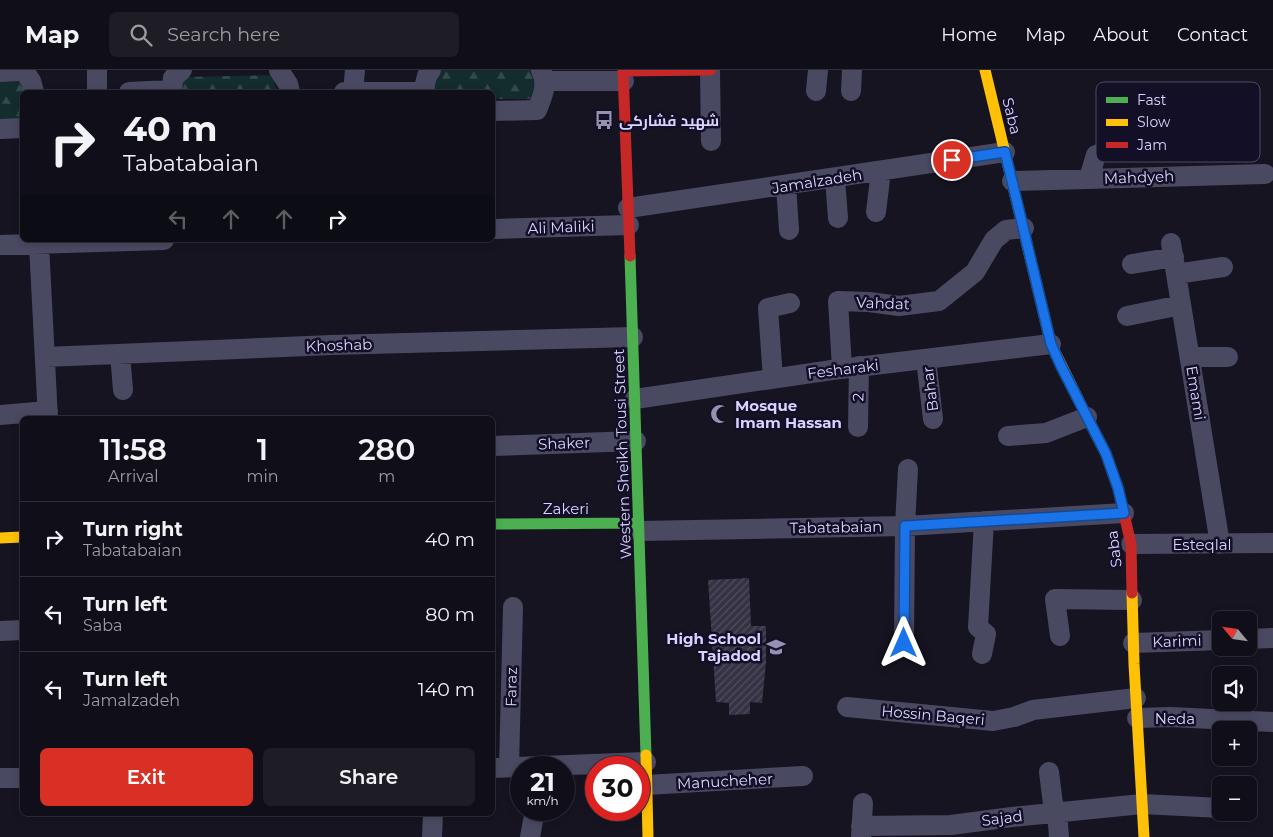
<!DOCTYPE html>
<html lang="en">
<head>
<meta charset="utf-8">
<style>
  body { margin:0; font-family:Montserrat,Cairo,sans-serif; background:#1e1d26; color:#f1f3f6; height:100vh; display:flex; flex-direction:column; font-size:19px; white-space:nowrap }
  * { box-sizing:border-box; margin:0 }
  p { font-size:16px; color:#9c9ca2 }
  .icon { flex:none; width:28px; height:28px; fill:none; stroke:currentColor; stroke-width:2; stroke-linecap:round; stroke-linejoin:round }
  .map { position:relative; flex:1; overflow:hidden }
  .sheet { position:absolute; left:20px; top:346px; width:475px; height:400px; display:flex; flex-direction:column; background:#100f19; border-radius:8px; box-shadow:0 2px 8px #0003,0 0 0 1px #302f38 }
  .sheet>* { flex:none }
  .banner { position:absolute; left:20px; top:20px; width:475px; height:152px; border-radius:8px; box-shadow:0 2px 8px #0003,0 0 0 1px #302f38; background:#100f19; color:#f1f3f6; overflow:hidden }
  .needle { width:32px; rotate:299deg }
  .tools { position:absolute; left:1212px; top:541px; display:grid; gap:10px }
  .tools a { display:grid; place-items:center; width:45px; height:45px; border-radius:8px; background:#100f19; box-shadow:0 2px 8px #0003,0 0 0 1px #302f38; font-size:25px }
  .speed { position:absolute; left:510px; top:686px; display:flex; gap:10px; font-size:25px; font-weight:700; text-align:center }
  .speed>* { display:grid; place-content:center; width:65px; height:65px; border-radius:50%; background:#100f19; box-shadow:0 2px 8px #0003,0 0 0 1px #302f38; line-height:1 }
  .speed small { font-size:12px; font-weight:400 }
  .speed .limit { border:8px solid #d22; background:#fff; color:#111 }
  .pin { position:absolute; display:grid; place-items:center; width:42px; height:42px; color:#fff; margin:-21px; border:2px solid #fff; border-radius:50%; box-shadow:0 1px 5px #0007 }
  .me { position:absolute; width:55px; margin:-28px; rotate:0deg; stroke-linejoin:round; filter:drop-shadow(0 0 4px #0008) }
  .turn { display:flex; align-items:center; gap:18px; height:105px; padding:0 20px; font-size:22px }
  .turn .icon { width:65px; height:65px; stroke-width:2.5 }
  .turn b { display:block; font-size:35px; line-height:42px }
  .lanes { display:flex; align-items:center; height:48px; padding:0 20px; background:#0003; justify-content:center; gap:25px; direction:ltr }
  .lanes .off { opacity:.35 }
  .eta { display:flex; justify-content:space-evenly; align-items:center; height:85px; text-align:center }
  .eta b { font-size:30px; font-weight:600; line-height:35px }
  .cta { display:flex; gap:10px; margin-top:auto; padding:10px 20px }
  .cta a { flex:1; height:58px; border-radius:8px; background:#d93025; color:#fff; font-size:20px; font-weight:600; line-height:58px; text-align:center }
  .cta a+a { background:#1e1d26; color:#f1f3f6 }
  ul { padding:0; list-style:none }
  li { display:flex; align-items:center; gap:15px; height:75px; padding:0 20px; border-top:1px solid #302f38 }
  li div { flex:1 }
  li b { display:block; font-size:19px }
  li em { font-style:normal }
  header { display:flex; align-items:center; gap:30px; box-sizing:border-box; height:70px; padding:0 25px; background:#100f19; border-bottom:1px solid #302f38 }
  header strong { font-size:24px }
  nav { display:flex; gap:28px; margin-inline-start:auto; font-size:18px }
  .search { width:350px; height:45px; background:#1e1d26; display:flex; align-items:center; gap:12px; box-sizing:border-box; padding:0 18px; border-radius:8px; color:#9c9ca2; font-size:19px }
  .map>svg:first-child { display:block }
  .forest { fill:url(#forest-firs) }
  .building { fill:url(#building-hatch) }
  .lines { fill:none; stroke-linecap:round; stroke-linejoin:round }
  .street { stroke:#4a4962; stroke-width:20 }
  .fast { stroke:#4caf50; stroke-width:11 }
  .slow { stroke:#ffc107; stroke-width:11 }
  .jam { stroke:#c62828; stroke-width:11 }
  .route-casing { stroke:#114b97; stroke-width:12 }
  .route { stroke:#1a73e8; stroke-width:9 }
  .labels { text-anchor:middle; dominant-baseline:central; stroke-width:5; stroke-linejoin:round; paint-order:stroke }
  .street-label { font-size:15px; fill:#d9d4ff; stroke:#130f26 }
  .poi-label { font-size:15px; font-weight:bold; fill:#d9d4ff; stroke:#130f26; text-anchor:start }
  .key { fill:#130f26; stroke:#4e4a67; stroke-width:1 }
  .key-label { font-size:14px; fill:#d9d4ff }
</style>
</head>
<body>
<header>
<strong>Map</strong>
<div class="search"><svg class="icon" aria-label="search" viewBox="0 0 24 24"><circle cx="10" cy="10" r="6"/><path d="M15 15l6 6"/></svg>Search here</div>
<nav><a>Home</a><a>Map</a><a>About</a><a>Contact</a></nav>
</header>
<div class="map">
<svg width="1273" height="767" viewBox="0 0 1273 767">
  <defs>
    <pattern id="forest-firs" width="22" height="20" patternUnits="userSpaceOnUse" patternTransform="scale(1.25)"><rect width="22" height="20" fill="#132c2d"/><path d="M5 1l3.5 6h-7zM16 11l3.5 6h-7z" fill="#354a4c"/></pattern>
    <pattern id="building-hatch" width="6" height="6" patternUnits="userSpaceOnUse" patternTransform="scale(1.25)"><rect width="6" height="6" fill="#343243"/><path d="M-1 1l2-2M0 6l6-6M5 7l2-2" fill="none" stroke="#514f5f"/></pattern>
  </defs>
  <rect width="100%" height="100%" fill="#161421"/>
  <path class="forest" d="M438,0h93l4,17 -4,12h-38l-1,-7h-58l-2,-2z
    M273,5l2,11 4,6h-99l3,-15z
    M0,12h22l2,10h-2v28h-22z"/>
  <path class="building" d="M749,508l2,48h15v36l-4,41 -12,-1v12l-21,1v-12l-13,-1 -8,-122z"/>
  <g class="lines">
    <path class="street" d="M279,0l9,14 2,8
      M710,0l1,71
      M0,2l24,-1 7,10 3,11
      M546,11h78
      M816,21l2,-21
      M851,21l1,-21
      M97,22v-22
      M129,22l42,-2
      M172,22l1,-14 9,-8
      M344,22h78
      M353,22l2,-22
      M423,22l4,-16 4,-6
      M492,41l45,-1c6,-15 11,-24 4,-40
      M0,59l22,-1
      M835,108l3,40
      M1089,108l7,-23 18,-7
      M1012,111l253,-7
      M786,115l3,45
      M628,138l377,-56
      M876,142l5,-41
      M492,159l137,-4
      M1171,173l49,301
      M39,174l9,175
      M0,175l164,-5
      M1132,194l42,-7
      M1176,204l47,-7
      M1127,246l54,-11
      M120,284l3,36
      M45,287l286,-12 302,-8
      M1190,287h38
      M926,289l7,60
      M842,298l-4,-67 31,1 30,4 40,-5 36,-29 19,-32 12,-10 18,-2
      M773,309l-5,-71 22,-5
      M635,329l197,-29 219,-26
      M0,345l48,-4
      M858,357l1,-61
      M1008,366l38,-3 41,-16
      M492,376l144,-5
      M639,461l266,-5 219,-13
      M1131,474l142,-1
      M0,561l22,-1
      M1060,566l-5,-37 77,1
      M1249,569l24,-1
      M904,573l1,-117 3,-57
      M1133,573l88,-3
      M982,584l4,-20 -8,-7 6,-106
      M847,637l146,14 21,-4 19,-7 103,-12
      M1137,648l34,-1 102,5
      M509,697l4,-160
      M492,698l154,-6
      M1049,702l5,40
      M0,708h22
      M646,715l157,-9
      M1057,742l2,25
      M861,756l90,-1 61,-8 130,-13 79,4
      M432,767l1,-23
      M530,767l5,-27
      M861,767l2,-34"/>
    <path class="fast" d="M630,186l16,499
      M492,454l146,-1"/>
    <path class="slow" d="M985,0l66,274 27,55
      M0,468l22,-1
      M1132,523l2,71 10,173
      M646,685l2,82"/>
    <path class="jam" d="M623,0l7,186
      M623,1l88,-1
      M1078,329l28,55 12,34 13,56 1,49"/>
  </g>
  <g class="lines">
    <g class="route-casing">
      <path id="route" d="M904,573l1,-117 219,-13 -6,-25 -12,-34 -45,-88 -10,-22 -46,-192 -53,8"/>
    </g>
    <use href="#route" class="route"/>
  </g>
  <defs>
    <g id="bus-bare" transform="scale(1.5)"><path d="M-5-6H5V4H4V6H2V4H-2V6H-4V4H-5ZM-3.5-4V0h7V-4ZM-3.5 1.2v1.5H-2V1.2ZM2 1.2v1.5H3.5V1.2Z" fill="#9591b1" stroke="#130f26" stroke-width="2.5" paint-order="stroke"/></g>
    <g id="mosque-bare" transform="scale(1.5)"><path d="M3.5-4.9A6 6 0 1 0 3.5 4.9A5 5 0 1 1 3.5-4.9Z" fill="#9591b1" stroke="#130f26" stroke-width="2.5" paint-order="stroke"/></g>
    <g id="school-bare" transform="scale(1.5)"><path d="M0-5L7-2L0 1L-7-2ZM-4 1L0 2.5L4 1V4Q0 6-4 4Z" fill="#9591b1" stroke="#130f26" stroke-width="2.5" paint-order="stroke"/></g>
  </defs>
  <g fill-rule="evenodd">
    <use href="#bus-bare" x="604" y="50"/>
    <use href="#mosque-bare" x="720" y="344"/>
    <use href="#school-bare" x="776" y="577"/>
  </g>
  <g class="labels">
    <g class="street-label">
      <text transform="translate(1012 46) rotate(76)">Saba</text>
      <text transform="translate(1139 107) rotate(-2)">Mahdyeh</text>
      <text transform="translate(817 111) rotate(-9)">Jamalzadeh</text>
      <text transform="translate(561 157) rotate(-2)">Ali Maliki</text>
      <text transform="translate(883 233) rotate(2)">Vahdat</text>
      <text transform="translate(339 275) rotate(-2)">Khoshab</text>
      <text transform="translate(843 299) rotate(-7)">Fesharaki</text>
      <text transform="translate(930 319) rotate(-97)">Bahar</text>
      <text transform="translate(1196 323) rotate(81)">Emami</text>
      <text transform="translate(858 327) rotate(-88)">2</text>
      <text transform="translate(564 373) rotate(-2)">Shaker</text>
      <text transform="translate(622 384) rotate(-92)">Western Sheikh Tousi Street</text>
      <text x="566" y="438">Zakeri</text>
      <text transform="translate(836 457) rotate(-1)">Tabatabaian</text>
      <text x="1202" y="474">Esteqlal</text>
      <text transform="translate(1114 479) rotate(-97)">Saba</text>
      <text transform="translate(1177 571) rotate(-2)">Karimi</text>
      <text transform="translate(511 617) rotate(-89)">Faraz</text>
      <text transform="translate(933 645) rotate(5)">Hossin Baqeri</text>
      <text x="1175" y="648">Neda</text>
      <text transform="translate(725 711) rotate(-3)">Manucheher</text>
      <text transform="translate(1002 748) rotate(-7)">Sajad</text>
    </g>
    <g class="poi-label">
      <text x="619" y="50">شهید فشارکی</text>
      <text x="735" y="335">Mosque<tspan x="735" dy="17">Imam Hassan</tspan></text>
      <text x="761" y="568" text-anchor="end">High School<tspan x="761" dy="17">Tajadod</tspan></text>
    </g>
  </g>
  <rect x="1096" y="12" width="164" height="80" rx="8" class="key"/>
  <rect x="1106" y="27" width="22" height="6" fill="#4caf50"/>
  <rect x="1106" y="49" width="22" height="7" fill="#ffc107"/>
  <rect x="1106" y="72" width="22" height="6" fill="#c62828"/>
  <g class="key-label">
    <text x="1137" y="35">Fast</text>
    <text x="1137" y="57">Slow</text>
    <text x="1137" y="80">Jam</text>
  </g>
</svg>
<div class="tools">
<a><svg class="needle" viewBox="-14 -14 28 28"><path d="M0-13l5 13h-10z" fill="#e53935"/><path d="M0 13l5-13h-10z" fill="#9c9ca2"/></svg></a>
<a><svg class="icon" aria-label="sound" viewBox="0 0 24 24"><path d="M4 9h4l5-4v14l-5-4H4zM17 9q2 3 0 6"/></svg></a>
<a>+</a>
<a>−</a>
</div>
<div class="speed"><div>21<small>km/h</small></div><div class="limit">30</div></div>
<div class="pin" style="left:952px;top:90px;background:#d93025"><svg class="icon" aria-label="arrive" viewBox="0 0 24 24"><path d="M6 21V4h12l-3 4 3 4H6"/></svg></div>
<svg class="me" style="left:904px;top:573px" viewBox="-20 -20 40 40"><path d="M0-17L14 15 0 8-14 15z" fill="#1a73e8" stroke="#fff" stroke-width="4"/></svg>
<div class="banner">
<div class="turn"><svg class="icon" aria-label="right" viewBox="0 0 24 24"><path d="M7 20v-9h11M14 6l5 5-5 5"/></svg><div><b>40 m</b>Tabatabaian</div></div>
<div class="lanes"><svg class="icon off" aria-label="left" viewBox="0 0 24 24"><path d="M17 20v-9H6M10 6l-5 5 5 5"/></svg><svg class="icon off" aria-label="ahead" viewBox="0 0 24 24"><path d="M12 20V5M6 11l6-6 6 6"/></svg><svg class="icon off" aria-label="ahead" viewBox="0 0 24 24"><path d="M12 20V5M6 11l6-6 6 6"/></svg><svg class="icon" aria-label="right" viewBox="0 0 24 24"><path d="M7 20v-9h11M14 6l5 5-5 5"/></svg></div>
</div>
<section class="sheet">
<div class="eta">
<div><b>11:58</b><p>Arrival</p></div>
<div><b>1</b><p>min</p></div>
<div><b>280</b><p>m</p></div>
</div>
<ul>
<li><svg class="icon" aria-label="right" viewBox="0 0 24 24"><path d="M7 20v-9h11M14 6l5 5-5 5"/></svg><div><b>Turn right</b><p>Tabatabaian</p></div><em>40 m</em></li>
<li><svg class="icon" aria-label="left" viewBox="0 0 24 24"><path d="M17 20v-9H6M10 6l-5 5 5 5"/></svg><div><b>Turn left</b><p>Saba</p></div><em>80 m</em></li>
<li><svg class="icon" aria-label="left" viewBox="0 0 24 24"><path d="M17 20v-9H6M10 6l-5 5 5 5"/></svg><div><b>Turn left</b><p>Jamalzadeh</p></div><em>140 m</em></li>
</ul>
<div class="cta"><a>Exit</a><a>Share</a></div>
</section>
</div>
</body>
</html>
